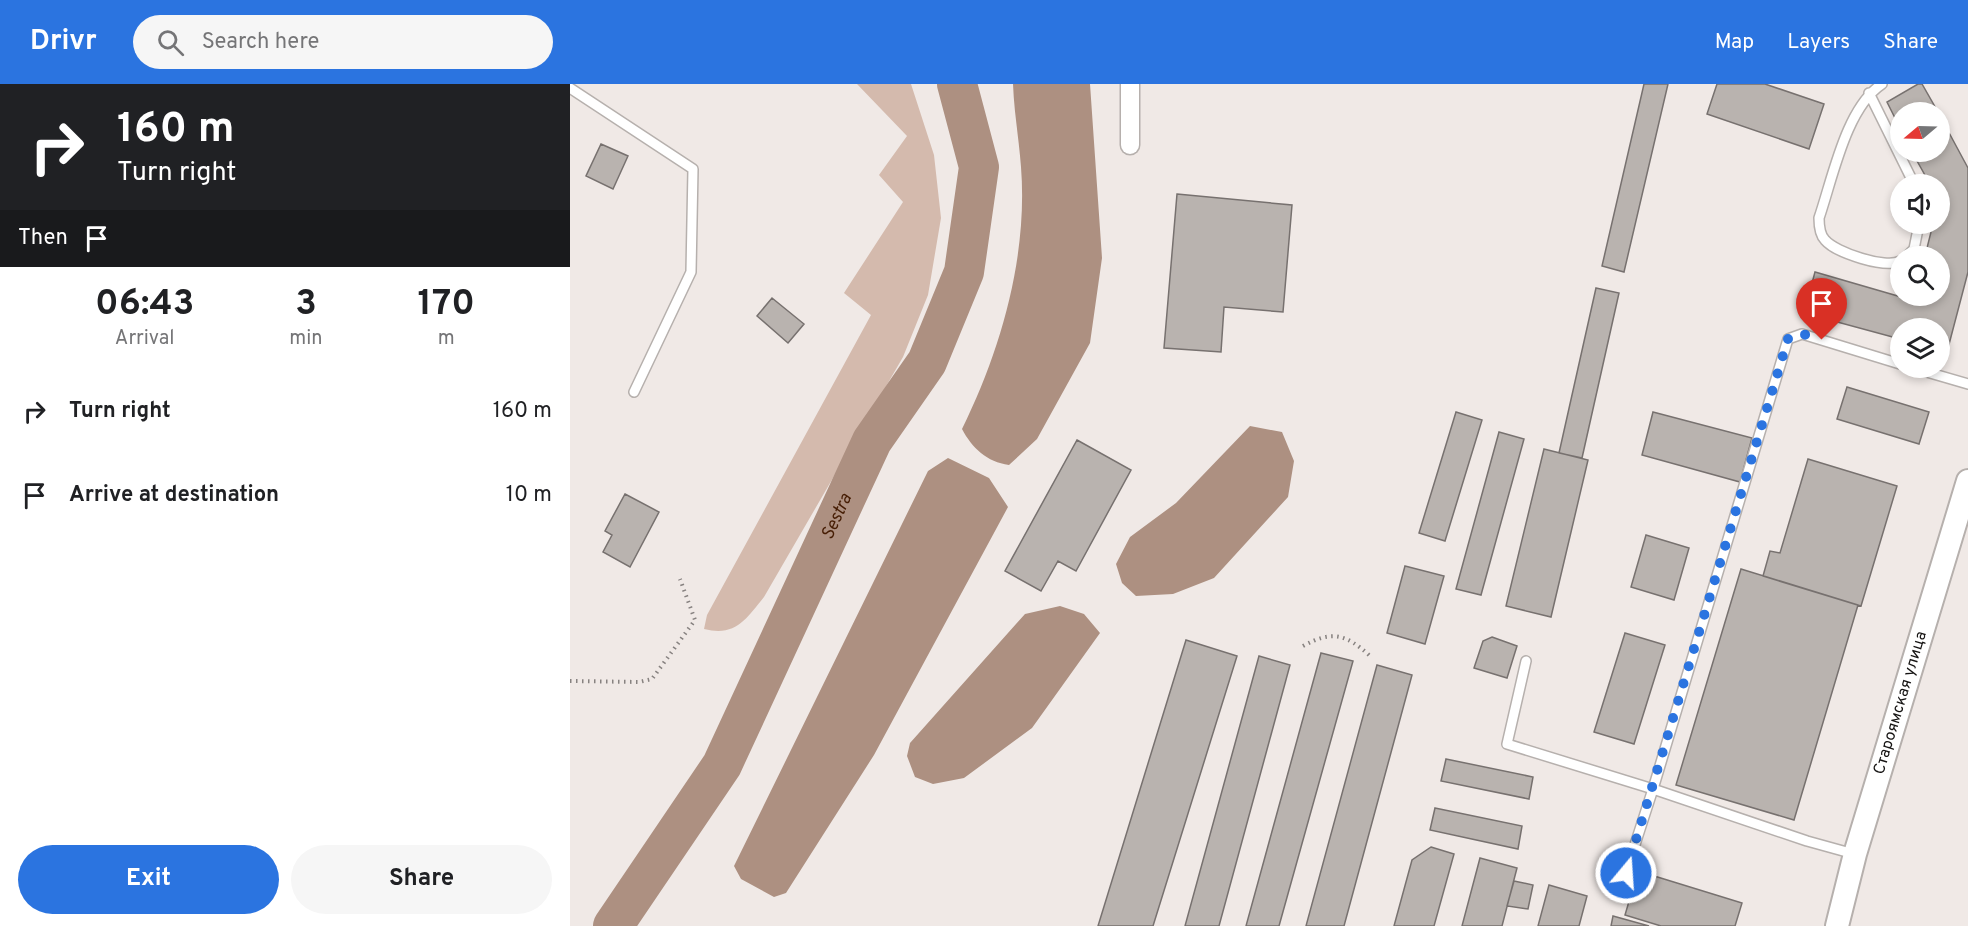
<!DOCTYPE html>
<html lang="en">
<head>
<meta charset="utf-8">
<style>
  body { margin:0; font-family:Overpass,sans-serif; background:#f6f6f6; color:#202124; height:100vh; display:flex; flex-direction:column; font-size:22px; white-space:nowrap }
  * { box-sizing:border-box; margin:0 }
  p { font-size:20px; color:#757577 }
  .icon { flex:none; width:33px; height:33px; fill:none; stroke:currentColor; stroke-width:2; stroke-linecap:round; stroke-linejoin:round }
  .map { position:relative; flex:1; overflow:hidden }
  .side { display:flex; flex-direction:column; background:#fff; width:570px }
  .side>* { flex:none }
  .banner { background:#202124; color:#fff; overflow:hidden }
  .needle { width:39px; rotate:251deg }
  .buttons { position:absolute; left:1320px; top:18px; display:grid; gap:12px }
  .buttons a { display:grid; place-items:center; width:60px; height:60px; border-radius:50%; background:#fff; box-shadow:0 3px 9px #0003; font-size:30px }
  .pin { position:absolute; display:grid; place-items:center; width:51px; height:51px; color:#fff; margin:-62px -26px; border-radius:50% 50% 50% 0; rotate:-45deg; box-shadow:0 0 6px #0007 }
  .pin .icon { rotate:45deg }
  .me { position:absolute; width:66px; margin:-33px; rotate:18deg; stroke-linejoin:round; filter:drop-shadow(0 0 4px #0008) }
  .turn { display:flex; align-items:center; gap:21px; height:126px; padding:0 18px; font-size:27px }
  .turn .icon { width:78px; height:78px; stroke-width:2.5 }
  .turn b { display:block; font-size:42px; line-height:51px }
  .then { display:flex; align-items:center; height:57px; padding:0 18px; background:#0003; gap:12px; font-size:22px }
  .eta { display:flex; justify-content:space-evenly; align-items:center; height:102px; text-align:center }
  .eta b { font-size:36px; font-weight:700; line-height:42px }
  .action { display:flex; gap:12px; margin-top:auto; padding:12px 18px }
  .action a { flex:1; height:69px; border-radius:36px; background:#2b74e0; color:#fff; font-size:24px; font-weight:700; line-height:69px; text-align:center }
  .action a+a { background:#f6f6f6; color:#202124 }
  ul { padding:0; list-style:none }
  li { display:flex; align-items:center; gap:18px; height:84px; padding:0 18px }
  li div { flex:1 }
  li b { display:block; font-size:22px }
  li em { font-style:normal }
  header { display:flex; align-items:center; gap:36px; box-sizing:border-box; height:84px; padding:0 30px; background:#2b74e0; color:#fff }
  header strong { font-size:28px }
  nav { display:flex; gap:33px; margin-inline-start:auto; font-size:21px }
  .search { width:420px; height:54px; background:#f6f6f6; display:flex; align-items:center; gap:15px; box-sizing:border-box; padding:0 21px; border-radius:33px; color:#757577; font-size:22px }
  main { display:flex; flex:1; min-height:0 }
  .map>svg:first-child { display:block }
  .green { fill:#d4baad }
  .water { fill:#ad9081 }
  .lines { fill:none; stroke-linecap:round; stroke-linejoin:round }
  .river { stroke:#ad9081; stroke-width:40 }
  .building { fill:#b9b3af; stroke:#77716f; stroke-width:1.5 }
  .service-casing { stroke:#b6b0ad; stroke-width:12 }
  .minor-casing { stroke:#b6b0ad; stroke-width:21 }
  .tertiary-casing { stroke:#b6b0ad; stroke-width:26 }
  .path { stroke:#878280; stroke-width:4; stroke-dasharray:1.5 4.5; stroke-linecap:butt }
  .service { stroke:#fff; stroke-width:9 }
  .minor { stroke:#fff; stroke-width:18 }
  .tertiary { stroke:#fff; stroke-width:22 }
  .route { stroke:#2b74e0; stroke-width:10; stroke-dasharray:0 18 }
  .labels { text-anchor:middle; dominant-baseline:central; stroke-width:6; stroke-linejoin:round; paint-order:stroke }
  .street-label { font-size:16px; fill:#161413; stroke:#fff }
  .water-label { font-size:18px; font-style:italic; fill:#461d04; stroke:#fff }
</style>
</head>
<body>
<header>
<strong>Drivr</strong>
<div class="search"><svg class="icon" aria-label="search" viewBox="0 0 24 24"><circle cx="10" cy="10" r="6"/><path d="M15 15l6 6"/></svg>Search here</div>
<nav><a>Map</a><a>Layers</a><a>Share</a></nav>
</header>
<main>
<section class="side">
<div class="banner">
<div class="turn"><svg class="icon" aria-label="right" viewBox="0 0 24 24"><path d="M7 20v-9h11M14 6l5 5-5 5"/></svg><div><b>160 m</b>Turn right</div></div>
<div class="then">Then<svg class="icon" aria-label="arrive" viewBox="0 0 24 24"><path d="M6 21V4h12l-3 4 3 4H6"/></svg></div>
</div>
<div class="eta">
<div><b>06:43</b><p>Arrival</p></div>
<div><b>3</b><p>min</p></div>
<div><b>170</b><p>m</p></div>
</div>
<ul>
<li><svg class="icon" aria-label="right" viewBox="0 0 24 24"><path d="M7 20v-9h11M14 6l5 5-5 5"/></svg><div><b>Turn right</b></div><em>160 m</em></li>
<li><svg class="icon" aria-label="arrive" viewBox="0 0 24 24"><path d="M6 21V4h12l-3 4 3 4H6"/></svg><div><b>Arrive at destination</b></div><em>10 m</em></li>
</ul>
<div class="action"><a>Exit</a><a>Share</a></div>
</section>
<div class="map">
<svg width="1398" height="842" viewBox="0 0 1398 842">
  <rect width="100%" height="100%" fill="#f0e9e6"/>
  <path class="green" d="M287,0h54l23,71 7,63 -13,77 -25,62 -139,240c-18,22 -28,40 -60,32l3,-14 164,-300 -27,-22 59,-91 -24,-27 28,-39z"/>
  <path class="water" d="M443,0h77l12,174 -12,85 -53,96 -28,26c-22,-3 -37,-17 -47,-36 39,-79 66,-173 59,-262 -2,-28 -7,-55 -8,-83z
    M680,342l32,6 12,29 -6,36 -74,81 -41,16 -37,2 -14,-13 -6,-19 14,-27 46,-34z
    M378,374l41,20 19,29 -134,248 -88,138 -12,4 -33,-18 -7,-13 194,-395z
    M490,522l24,8 16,19 -68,95 -68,50 -31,6 -18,-7 -8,-21 3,-13 115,-129z"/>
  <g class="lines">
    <path class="river" id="s1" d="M43,842l109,-161 150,-324 55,-79 37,-90 15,-105 -22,-83"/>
  </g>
  <path class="building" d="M1074,0h24l-44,188 -22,-6z
    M1147,0h48l59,20 -15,45 -102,-35z
    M1348,0h4l16,28h-38v16l-13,-26z
    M1370,32l28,52v104l-21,80 -7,-2v-22h-40v11l-96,-26 11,-41 100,29 1,-5h24v-40h-15l8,-32h7v-40h-10l-18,-32h28z
    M31,60l27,12 -15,33 -27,-13z
    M607,110l115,11 -9,107 -59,-5 -3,45 -57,-4z
    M1026,204l23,5 -37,165 -23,-5z
    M202,214l32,26 -16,19 -31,-27z
    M1277,303l82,25 -10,32 -82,-25z
    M886,328l26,8 -37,121 -26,-8z
    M1083,328l99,26 -12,44 -98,-27z
    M929,348l25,7 -43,156 -25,-6z
    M507,356l54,30 -55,101 -18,-10 -17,30 -36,-20z
    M974,365l44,11 -37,157 -45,-11z
    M1238,375l89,27 -36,120 -98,-30 7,-25 10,2z
    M55,410l34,18 -29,55 -27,-15 9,-17 -7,-4z
    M1076,451l43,13 -15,52 -43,-13z
    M835,482l39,10 -19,68 -38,-11z
    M1171,485l117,36 -64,215 -118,-35z
    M1055,549l40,12 -31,99 -40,-12z
    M922,553l25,9 -10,32 -33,-10 9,-27z
    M616,556l51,16 -84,270h-55z
    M751,569l32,8 -74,265h-33z
    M689,572l31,9 -71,261h-34z
    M807,581l35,10 -68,251h-38z
    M876,675l87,18 -4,22 -88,-18z
    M865,724l87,18 -4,23 -88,-19z
    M861,763l23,7 -20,72h-40l18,-66z
    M910,774l37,10 -15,58h-40z
    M1068,787l104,32 -7,23h-74l-36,-11z
    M944,797l19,4 -5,24 -21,-3z
    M979,801l38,11 -8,30h-41z
    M1043,832l36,10h-38z"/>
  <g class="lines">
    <g class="service-casing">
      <path id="service" d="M1312,0c-36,24 -49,93 -63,134 0,7 1,17 6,22 11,13 61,29 75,21
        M0,4l123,81 -2,103 -57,120
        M1299,9l45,91
        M1337,172l7,-7 5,-25
        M1343,284l55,16
        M956,577l-19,83 146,45 -34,105
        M1284,770l-47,-13 -154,-52 135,-450 14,-5 98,30"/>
    </g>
    <g class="minor-casing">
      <path id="minor" d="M560,61v-61"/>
    </g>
    <g class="tertiary-casing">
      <g id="tertiary">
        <path id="s2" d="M1267,842l18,-72 113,-373"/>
      </g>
    </g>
    <path class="path" d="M733,562c29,-16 43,-12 67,10
      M0,597l69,1 13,-3 43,-59 -15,-41"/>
    <use href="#service" class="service"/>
    <use href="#minor" class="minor"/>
    <use href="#tertiary" class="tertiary"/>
  </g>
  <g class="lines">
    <path class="route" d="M1056,789l162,-534 15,-5 19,6"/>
  </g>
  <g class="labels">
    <g class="street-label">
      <text stroke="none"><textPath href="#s2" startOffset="232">Староямская улица</textPath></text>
    </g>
    <g class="water-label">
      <text stroke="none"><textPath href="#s1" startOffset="468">Sestra</textPath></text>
    </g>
  </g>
</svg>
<div class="buttons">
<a><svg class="needle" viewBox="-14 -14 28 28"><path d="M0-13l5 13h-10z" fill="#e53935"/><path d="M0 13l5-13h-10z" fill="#757577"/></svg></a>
<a><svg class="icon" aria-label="sound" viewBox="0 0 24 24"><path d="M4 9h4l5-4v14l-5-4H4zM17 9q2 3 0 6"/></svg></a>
<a><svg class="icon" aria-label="search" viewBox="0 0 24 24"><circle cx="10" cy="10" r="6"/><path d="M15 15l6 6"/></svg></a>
<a><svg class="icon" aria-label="layers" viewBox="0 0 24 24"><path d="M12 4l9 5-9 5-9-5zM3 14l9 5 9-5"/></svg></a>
</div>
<div class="pin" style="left:1252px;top:256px;background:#d93025"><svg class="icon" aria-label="arrive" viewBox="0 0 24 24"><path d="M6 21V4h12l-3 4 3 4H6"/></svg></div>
<svg class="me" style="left:1056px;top:789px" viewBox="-20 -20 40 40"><circle r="17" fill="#2b74e0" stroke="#fff" stroke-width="3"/><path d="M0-11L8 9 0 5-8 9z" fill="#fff"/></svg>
</div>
</main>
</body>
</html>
